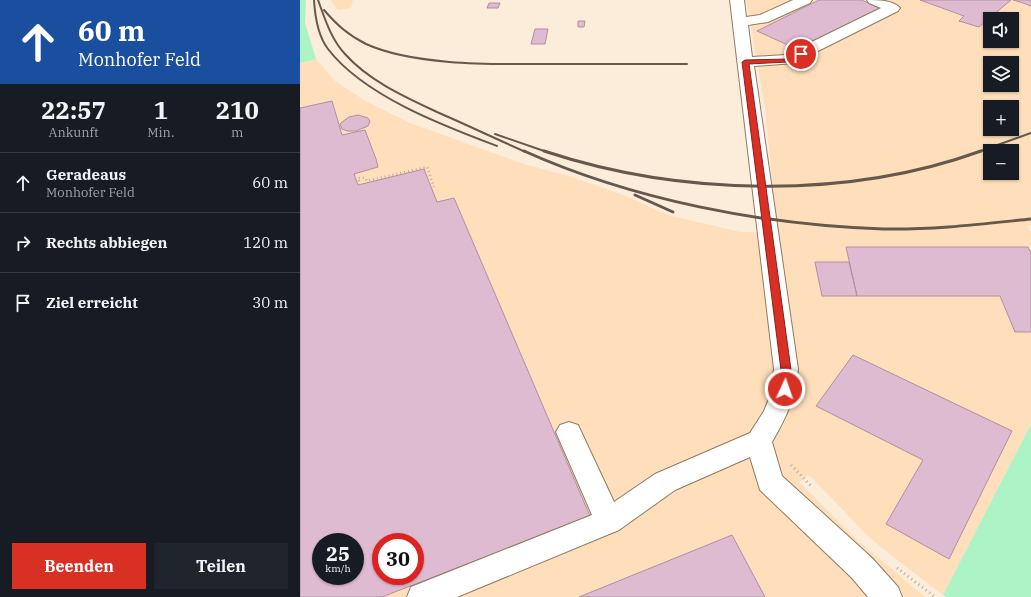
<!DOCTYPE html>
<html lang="de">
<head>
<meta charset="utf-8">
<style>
  body { margin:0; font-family:"IBM Plex Serif",serif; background:#20242c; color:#f1f3f6; height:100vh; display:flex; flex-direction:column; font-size:15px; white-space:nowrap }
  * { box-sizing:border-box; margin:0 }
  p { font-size:13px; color:#9ea1a6 }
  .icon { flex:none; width:22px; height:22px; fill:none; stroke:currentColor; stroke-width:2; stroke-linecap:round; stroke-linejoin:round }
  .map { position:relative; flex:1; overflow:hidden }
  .panel { display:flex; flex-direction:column; background:#171b24; width:300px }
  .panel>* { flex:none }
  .banner { background:#1a4fa0; color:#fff; overflow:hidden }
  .tools { position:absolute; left:683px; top:12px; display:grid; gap:8px }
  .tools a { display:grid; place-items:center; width:36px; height:36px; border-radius:0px; background:#171b24; box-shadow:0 1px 3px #0004; font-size:20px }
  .speed { position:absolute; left:12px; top:533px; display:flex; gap:8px; font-size:20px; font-weight:700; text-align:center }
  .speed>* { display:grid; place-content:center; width:52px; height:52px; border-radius:50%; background:#171b24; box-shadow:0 1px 3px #0004; line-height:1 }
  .speed small { font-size:10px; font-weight:400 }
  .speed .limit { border:6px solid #d22; background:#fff; color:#111 }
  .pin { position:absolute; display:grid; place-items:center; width:34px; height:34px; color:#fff; margin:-17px; border:2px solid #fff; border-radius:50%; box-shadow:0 1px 4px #0007 }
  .me { position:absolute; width:44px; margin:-22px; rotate:3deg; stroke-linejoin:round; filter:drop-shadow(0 0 3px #0008) }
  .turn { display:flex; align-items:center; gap:14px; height:84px; padding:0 12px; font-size:18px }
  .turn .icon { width:52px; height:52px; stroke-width:2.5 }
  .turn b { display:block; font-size:28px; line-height:34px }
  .eta { display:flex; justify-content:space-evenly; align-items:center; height:68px; text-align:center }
  .eta b { font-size:24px; font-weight:700; line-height:28px }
  .action { display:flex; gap:8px; margin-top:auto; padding:8px 12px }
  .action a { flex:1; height:46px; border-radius:0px; background:#d93025; color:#fff; font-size:16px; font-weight:700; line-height:46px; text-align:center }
  .action a+a { background:#20242c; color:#f1f3f6 }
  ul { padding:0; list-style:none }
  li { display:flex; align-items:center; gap:12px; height:60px; padding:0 12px; border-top:1px solid #363941 }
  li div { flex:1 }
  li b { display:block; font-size:15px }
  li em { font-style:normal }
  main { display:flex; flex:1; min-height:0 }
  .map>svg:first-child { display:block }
  .built { fill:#ffdfbb; fill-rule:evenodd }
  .green { fill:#acf4c6 }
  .building { fill:#debbd1; stroke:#b18fa4; fill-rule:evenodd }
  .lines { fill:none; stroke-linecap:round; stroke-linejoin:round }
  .minor-casing { stroke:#91795d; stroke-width:2 }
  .path-far1 { stroke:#baac9c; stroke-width:2.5; stroke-dasharray:1 3; stroke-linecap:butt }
  .path { stroke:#baac9c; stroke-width:3; stroke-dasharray:1 3.5; stroke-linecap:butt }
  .minor { fill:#fff; fill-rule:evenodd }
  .rail-far1 { stroke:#65594d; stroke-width:2 }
  .rail { stroke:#65594d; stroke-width:3 }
  .route { fill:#d93025; stroke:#8d1f18 }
</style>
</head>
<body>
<main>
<section class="panel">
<div class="banner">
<div class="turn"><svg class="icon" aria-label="ahead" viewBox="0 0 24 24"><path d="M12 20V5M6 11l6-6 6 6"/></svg><div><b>60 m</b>Monhofer Feld</div></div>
</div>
<div class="eta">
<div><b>22:57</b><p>Ankunft</p></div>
<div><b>1</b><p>Min.</p></div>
<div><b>210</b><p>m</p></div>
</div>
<ul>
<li><svg class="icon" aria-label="ahead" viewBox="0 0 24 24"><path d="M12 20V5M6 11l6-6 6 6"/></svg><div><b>Geradeaus</b><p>Monhofer Feld</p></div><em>60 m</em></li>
<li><svg class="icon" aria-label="right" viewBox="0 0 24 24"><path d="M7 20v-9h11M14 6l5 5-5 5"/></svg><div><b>Rechts abbiegen</b></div><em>120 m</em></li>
<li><svg class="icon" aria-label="arrive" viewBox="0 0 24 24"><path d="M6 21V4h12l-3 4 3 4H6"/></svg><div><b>Ziel erreicht</b></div><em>30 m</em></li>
</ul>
<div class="action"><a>Beenden</a><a>Teilen</a></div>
</section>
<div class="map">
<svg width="731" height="597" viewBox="0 0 731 597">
  <rect width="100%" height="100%" fill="#fcecda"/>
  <path class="built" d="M30,0h23l-2,8 -13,2z
    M446,0h285v225l-4,1 4,6v192l-88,171 -51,-39 -24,-20 -59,-61 -10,7 58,58 68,57h-625v-534l16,-4 19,22 32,21 43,21 117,42 42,11 57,20 42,19 72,17h37l-12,-125zM690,19h22v22h-22zM690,63h22v22h-22zM690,107h22v22h-22zM690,151h22v22h-22zM21,542h34v34h-34zM81,542h34v34h-34z"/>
  <path class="green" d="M0,0h6l-1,23 11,36 -16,4z
    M731,424v173h-85l-3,-2z"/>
  <path class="building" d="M519,0h42l20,8 -80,43 -44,-20z
    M620,0h91l-32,27 -20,-6 5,-5z
    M713,0h18v6l-8,-3z
    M189,3h11l-2,5h-11z
    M278,21h7l-1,6h-6z
    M235,29h13l-3,15h-14z
    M32,101l10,34 23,-5 11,29 2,8 -24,7 4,11 66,-16 13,33 17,-4 136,318 -208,81h-82v-489zM21,542h34v34h-34zM81,542h34v34h-34z
    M58,115l10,3 2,3 -2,5 -12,5h-8l-6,-2 -2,-5 2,-2 7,-5z
    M546,247h182l3,6v79h-16l-15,-36h-143z
    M515,262h34l8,34h-35z
    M553,355l159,76 -63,128 -63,-35 37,-64 -107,-54z
    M432,535l33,62h-186z"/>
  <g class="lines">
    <g class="minor-casing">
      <path id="minor" d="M430,0h14l2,17 14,-2 33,-15h19l-2,3 -42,19 -20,3 4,32 33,-2 96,-47 -12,-5 -2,-3c11,0 26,0 33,8l-2,3 -104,52 -40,3 44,303c-2,28 -12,49 -26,73l10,34 90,82 26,29 4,10h-34l-16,-19 -92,-88 -10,-33 -75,33 -56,40 -162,67h-50l4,-10 181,-72 -36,-83 4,-7 9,-3 9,3 36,77 41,-28 95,-41 14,-22 5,-12 5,-30z"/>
    </g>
    <path class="path-far1" d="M60,185l-2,-7h7l2,3 60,-14 7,20"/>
    <path class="path" d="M491,465l20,21
      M597,568l38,29"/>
    <use href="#minor" class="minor"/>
    <path class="rail-far1" d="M14,0c1,17 4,36 14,49 36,47 116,77 169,97
      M18,0c7,19 13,39 27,54 24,27 60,43 92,58 30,13 59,27 89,40
      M24,10c13,15 24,25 42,34 51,23 135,20 190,20 44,0 87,0 131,0
      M195,134l52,18
      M678,152l53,-19"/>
    <path class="rail" d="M224,151c109,49 239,74 359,78 50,1 99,-5 148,-10
      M244,151c136,45 302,49 437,0
      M335,195l38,17"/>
  </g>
  <path class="route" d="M499,53l5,1 -16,8 -39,2 42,306 -1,19 -5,4 -5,-4 1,-19 -39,-308 3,-2 42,-1z"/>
</svg>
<div class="tools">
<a><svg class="icon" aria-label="sound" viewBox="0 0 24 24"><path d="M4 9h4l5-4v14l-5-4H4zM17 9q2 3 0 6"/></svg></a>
<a><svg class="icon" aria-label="layers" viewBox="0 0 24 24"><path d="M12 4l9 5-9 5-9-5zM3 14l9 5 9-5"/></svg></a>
<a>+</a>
<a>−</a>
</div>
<div class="speed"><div>25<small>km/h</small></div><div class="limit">30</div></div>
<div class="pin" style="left:501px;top:54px;background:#d93025"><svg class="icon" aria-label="arrive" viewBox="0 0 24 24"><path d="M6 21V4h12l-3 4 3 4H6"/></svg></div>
<svg class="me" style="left:485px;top:389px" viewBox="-20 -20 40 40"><circle r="17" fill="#d93025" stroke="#fff" stroke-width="3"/><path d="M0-11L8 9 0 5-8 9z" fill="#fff"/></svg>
</div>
</main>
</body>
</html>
